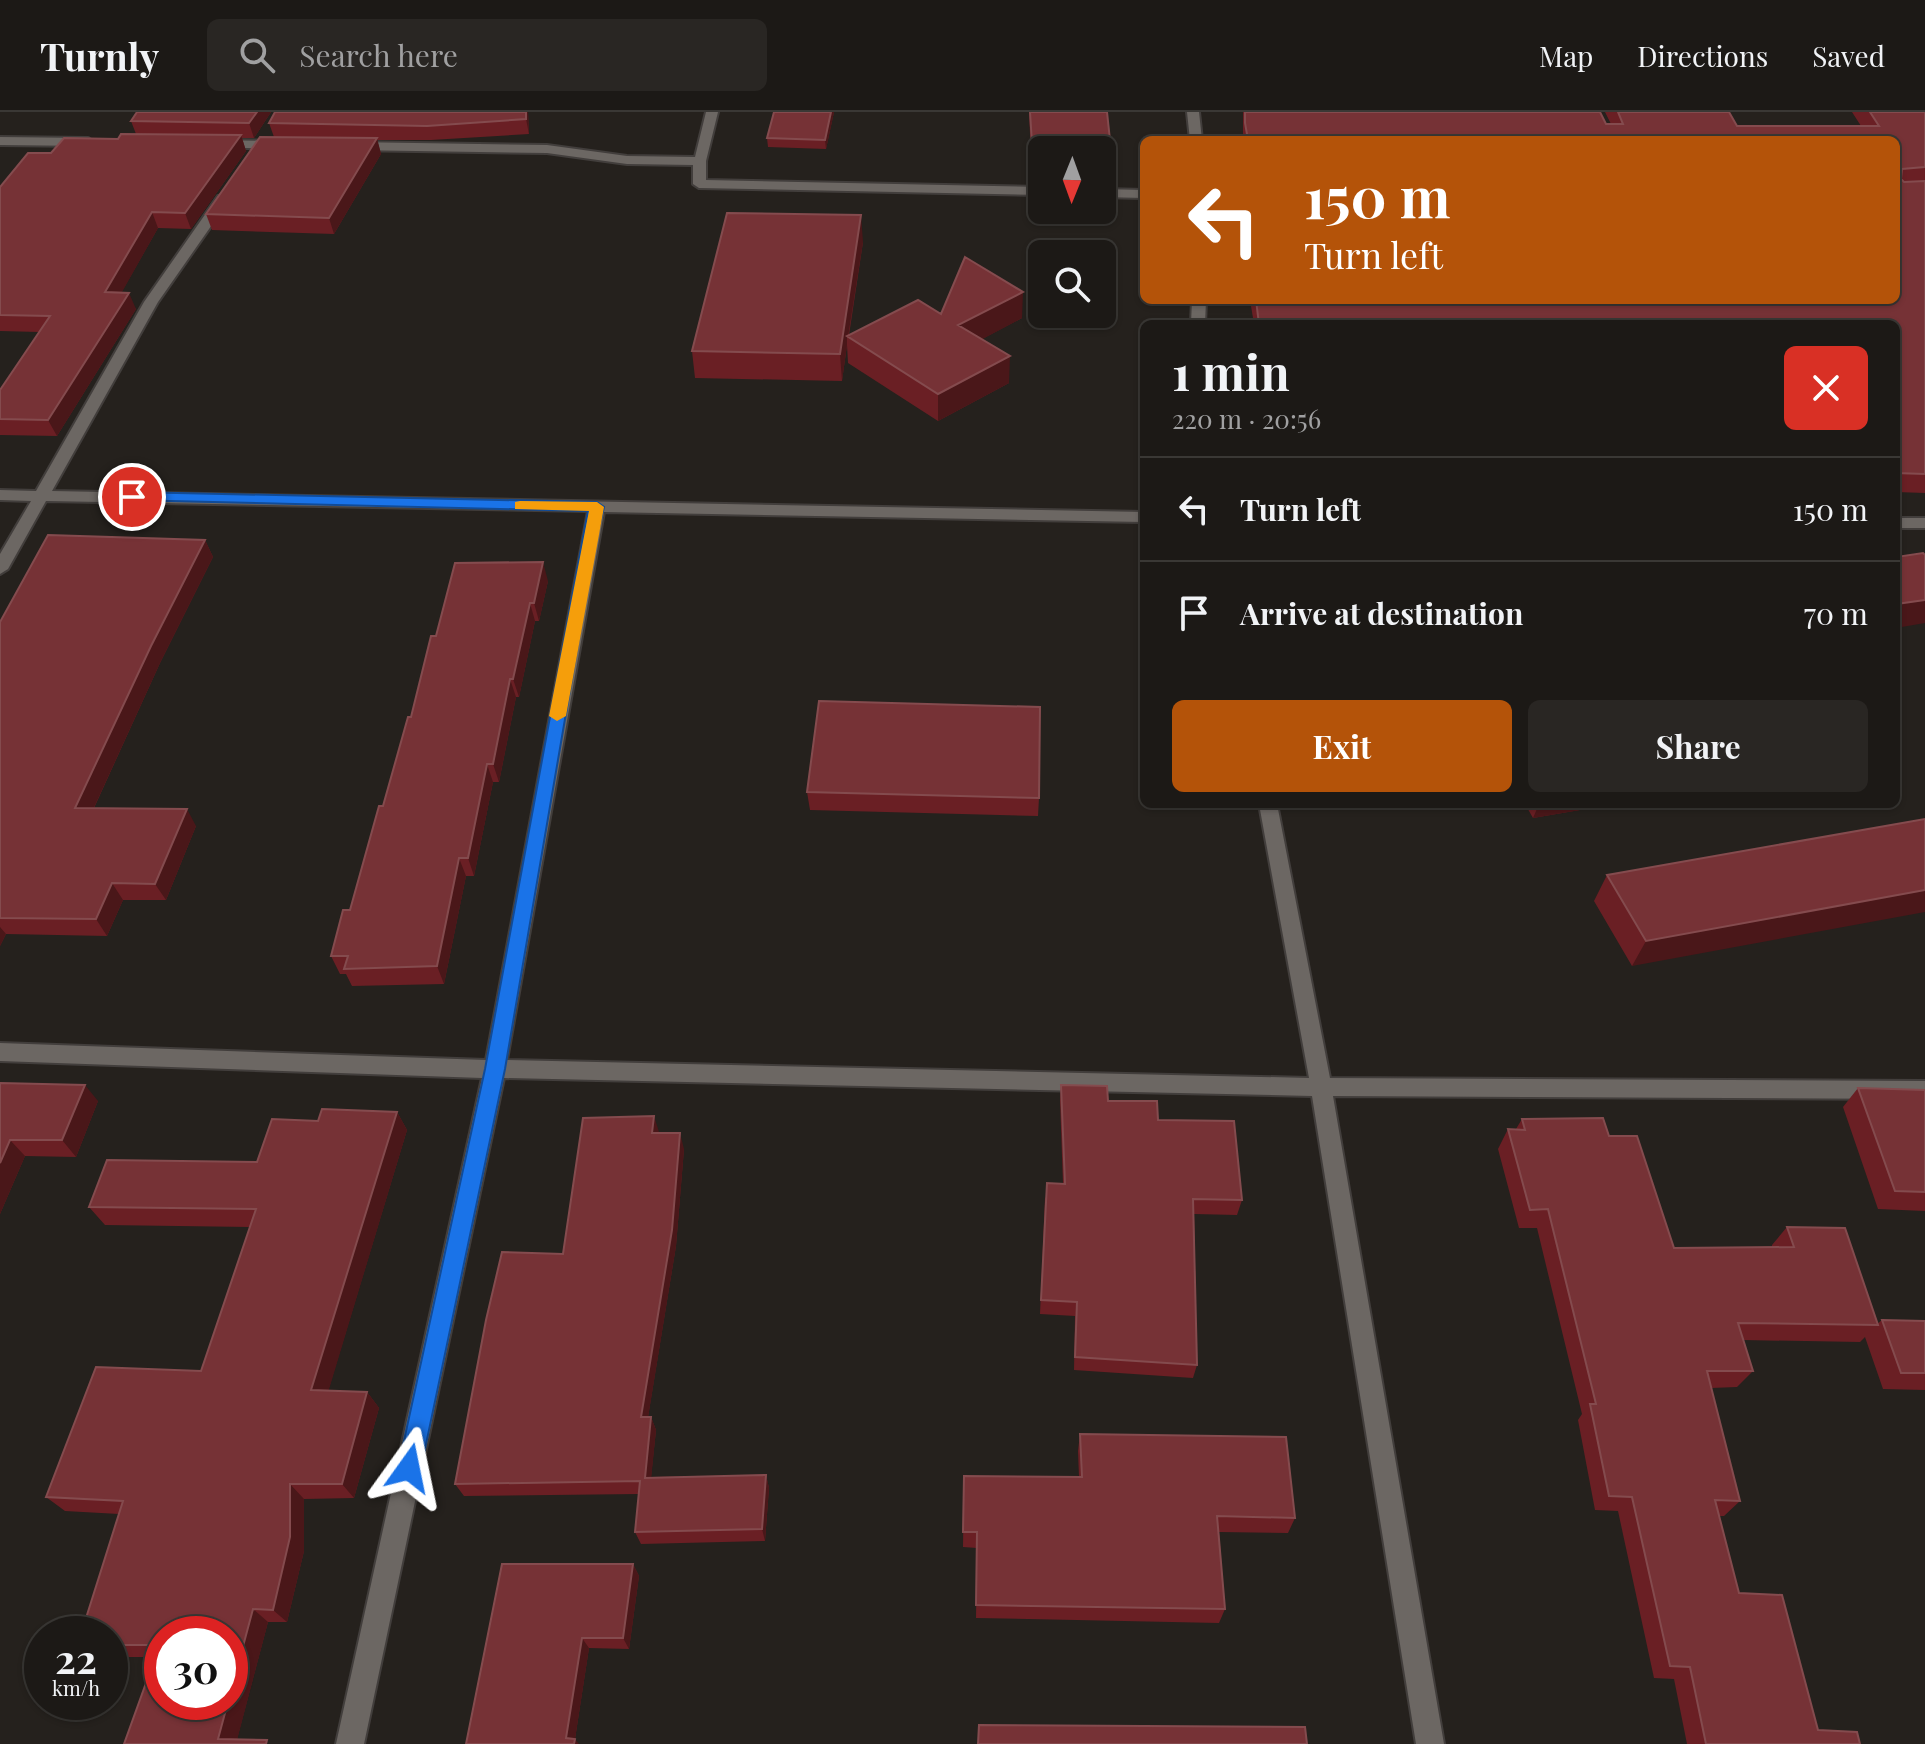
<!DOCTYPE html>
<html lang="en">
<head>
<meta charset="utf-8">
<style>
  body { margin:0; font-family:"Playfair Display",serif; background:#292623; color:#f1f3f6; height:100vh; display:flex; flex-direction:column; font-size:30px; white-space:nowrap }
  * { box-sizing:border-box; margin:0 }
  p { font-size:26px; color:#a0a0a1 }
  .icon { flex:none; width:44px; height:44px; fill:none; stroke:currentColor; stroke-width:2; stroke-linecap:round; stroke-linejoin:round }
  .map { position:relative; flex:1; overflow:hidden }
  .drawer { position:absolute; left:1140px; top:208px; width:760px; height:488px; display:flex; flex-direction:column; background:#1c1916; border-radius:12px; box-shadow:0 2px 6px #0004,0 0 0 2px #3a3835 }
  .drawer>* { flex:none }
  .guide { position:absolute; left:1140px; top:24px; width:760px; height:168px; border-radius:12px; box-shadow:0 2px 6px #0004,0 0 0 2px #3a3835; background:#b45309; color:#fff; overflow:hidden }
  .needle { width:52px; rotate:181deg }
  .buttons { position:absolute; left:1028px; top:24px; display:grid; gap:16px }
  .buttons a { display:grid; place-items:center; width:88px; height:88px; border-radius:12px; background:#1c1916; box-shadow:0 2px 6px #0004,0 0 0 2px #3a3835; font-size:40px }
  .speed { position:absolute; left:24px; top:1504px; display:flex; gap:16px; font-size:40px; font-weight:700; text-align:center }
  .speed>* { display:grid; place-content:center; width:104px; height:104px; border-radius:50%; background:#1c1916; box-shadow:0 2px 6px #0004,0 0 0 2px #3a3835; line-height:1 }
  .speed small { font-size:20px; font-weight:400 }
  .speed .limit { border:12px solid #d22; background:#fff; color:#111 }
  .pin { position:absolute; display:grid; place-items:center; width:68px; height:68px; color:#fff; margin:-34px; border:4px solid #fff; border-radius:50%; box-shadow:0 2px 8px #0007 }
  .me { position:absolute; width:88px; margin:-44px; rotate:12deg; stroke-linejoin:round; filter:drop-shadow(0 0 6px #0008) }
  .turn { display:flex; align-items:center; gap:28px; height:168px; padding:0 32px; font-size:36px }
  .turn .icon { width:104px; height:104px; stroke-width:2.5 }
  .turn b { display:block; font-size:56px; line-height:68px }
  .round { display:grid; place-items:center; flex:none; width:84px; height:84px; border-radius:12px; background:#292623 }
  .summary { display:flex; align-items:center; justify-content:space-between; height:136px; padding:0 32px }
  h1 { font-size:48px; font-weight:700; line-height:60px }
  .action { display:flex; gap:16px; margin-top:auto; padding:16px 32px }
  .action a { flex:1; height:92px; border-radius:12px; background:#b45309; color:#fff; font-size:32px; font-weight:700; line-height:92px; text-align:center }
  .action a+a { background:#292623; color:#f1f3f6 }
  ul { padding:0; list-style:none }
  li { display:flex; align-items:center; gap:24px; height:104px; padding:0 32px; border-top:2px solid #3a3835 }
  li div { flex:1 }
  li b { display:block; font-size:30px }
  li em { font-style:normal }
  header { display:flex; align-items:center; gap:48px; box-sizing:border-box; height:112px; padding:0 40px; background:#1c1916; border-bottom:2px solid #3a3835 }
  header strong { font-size:38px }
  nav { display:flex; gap:44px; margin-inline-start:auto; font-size:28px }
  .search { width:560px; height:72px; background:#292623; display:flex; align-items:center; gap:20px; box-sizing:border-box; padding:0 28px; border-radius:12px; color:#a0a0a1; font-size:30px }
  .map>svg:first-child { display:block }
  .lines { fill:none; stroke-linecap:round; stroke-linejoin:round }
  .minor-casing { stroke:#423e3c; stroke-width:4 }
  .minor { fill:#6c6763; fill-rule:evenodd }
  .wall { fill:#6a1f24 }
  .shaded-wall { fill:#4a1719 }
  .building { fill:#763236; stroke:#844b4e; stroke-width:2 }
  .route { fill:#1a73e8; stroke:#114b97; stroke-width:2 }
  .slow { fill:#f59e0b }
</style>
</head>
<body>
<header>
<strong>Turnly</strong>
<div class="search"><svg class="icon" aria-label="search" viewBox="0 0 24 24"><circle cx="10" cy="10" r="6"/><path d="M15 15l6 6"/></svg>Search here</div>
<nav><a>Map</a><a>Directions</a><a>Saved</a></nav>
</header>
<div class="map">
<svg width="1925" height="1632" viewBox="0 0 1925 1632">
  <rect width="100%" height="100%" fill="#25211d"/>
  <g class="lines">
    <g class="minor-casing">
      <path id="minor" d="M706,0h12l-12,49v19l336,7v8l-343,-7 -6,-4v-19l-66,-1 -80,-11 -195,-3 -6,-4 6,-4 195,3 80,11 68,1z
        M1187,0h12l3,28h-12z
        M0,25l88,1 6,4 -6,4 -88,-1z
        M216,28l64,1 6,4 -6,4 -68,-2 -2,-3z
        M1102,77l42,1v8l-42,-1z
        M223,83l7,4 -72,103 -106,189 1092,21v10l-540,-10 -97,548 802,18 -50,-274h18l53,274 595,3v18l-592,-3 111,648h-28l-104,-648 -808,-18 -140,666h-28l146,-666 -482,-17v-18l486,17 102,-549 -542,-10 -38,68 -8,5v-20l31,-53 -31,-1v-10l36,1 108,-189 74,-106z
        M1192,188h14l-1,24h-14z
        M1896,406h29v10h-29z"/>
    </g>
    <use href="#minor" class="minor"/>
  </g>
  <path class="wall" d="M271,0l-17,26h-12l4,13 -55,78 -33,-1 -37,65 15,16 -79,127 -57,-1v-45l39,-58 -39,-1v-144l51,-34 67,-14 18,-5 -5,-13z
    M275,0h253l1,22 -98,6h-54l4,14 -47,80 -122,-4 -6,-16 68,-77 -5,-14z
    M834,0l-8,37 -58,-2 -1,-9z
    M1029,0h78l5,47 -1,18h-9v-27h-60v27h-10z
    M1243,0h357l6,12h5l-6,-12h124l8,14h124l-9,-14h73v381l-29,-1v-168h-642l-4,-24h646v-160h-653z
    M863,130l-14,93 92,-21 81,4 -40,21 27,44 -71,38 -90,-58 -1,-18 -5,36 -147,-3 -3,-27z
    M205,428l8,17 -53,106 -66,145 102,18 -30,74h-43l-16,36 -101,-2 -6,12v-324z
    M548,469l-9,40h-4l-16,76h-3l-17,85h-6l-19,94h-8l-22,108 -92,2 -6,-12h-6l-9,-18 19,-46 86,-274z
    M807,680l232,6 -1,18 -228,-6z
    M1525,692h90l-82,14z
    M1925,707l-293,147 -38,-65 13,-26z
    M0,971l98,18 -22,56 -51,-1 -25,58z
    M1061,973l47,16 50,19 84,80 -5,15 -43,-1 3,151 -4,13 -119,-8 1,-54 -35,-2 5,-116 18,-14 -3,-83z
    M1858,976l67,2v121l-47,-2 -35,-102z
    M397,1000l10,18 -79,261 39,1 12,16 -25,90 -50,1v52l-17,71h-19l-31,117 -113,5 29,-81 -7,-5 1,-1h-37v-23l9,-120 -54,-3 -19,-14 155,-126 49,-144 -145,-2 -16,-18 168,-45 61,-41z
    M1522,1007l87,17 65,112h98v-3l15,-18 90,97 5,-4 43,1v69l-42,-1 -18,-52 -5,5 -117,-2 10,31 -16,16 -26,1 29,113 -16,15h-5l20,77 79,137 42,14h-173l-13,-65 -20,-1 -36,-167 -23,-1 -17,-90 4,-6 -45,-186h-18l-21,-79 10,-20h8z
    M684,1037l-8,97 -28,171h3l5,13 -5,47 115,-2 3,13 -4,53 -124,3 -6,-12 4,-38 -175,2 -9,-12 108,-230z
    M1080,1322l215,84 -7,15 -69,-1 6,77 -6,14 -243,-5 1,-70 -14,-1 1,-71 115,1 -1,-26z
    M633,1452l6,12 -10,73 -40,-1 -14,91 -109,5z"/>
  <path class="shaded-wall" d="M257,0h14l-17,26 -5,-15z
    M526,0h2l1,22 -3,-15z
    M831,0h3l-8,37 -1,-9z
    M241,23l5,16 -55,78 -6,-16z
    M377,26l4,16 -47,80 -5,-16z
    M152,100l6,16 -45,80 -8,-16z
    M861,103l2,27 -15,95 -1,-1v9l-5,36 -2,-27z
    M1023,180l-1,26 -64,34v-27z
    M129,181l7,16 -79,127 -9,-16z
    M1010,244l-1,27 -71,38v-27z
    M205,428l8,17 -53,106 -74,162 -11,-17 76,-162z
    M543,450l5,19 -9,40 -5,-18z
    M1925,488v23l-29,5v-24z
    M530,491l5,18 -16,76 -6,-18z
    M510,567l6,18 -17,85 -6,-18z
    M487,652l6,18 -19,94 -6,-18z
    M1539,692h76l-82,14z
    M187,697l9,17 -30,74 -11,-16z
    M459,746l7,18 -22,108 -7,-18z
    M112,771l11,17 -16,36 -11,-17z
    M1925,778v22l-293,54 14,-25z
    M0,815l6,7 -6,12z
    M85,973l13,16 -22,56 -14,-17z
    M397,1000l10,18 -83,276 -13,-16z
    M654,1004l5,16 -2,18 -5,-17z
    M680,1021l4,16 -8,97 -30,184 -5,-13z
    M10,1028l15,16 -25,58v-51z
    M367,1280l12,16 -25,90 -12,-14z
    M651,1305l5,13 -6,60 -5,-12z
    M766,1363l3,13 -4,53 -3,-12z
    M290,1372l14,15v52l-17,71 -14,-12z
    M633,1452l6,12 -10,73 -6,-11z
    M253,1497l15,13 -32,122 -18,-5 10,-37h2v-7z
    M582,1526l7,10 -14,91 4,5h-8l-5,-6z"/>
  <path class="building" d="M137,0h120l-8,11 -118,-2z
    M275,0h251v7l-99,7 -158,-3z
    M774,0h57l-6,28 -58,-2z
    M1030,0h77l5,47h-10v-9h-60v9h-9z
    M1245,0h355l6,12h17l-5,-12h111l8,14h142l-9,-14h55v55l-23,2 -1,10 3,3 21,-1v293l-29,-1v-149h-637l-3,-24h640v-160h-648l-3,-17z
    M121,22l120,1 -56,78 -33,-1 -47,80 24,1 -81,127 -48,-1v-29l50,-74 -50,-1v-128l28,-34h23l13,-15 54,1z
    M260,25l117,1 -48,80 -123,-4z
    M727,101l134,2 -21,139 -148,-3z
    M965,145l58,35 -65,33 52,31 -72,38 -91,-58 71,-36 23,14z
    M48,423l157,5 -54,106 -76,162 112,1 -32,75 -43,-1 -16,36 -96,-1v-296z
    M1923,441l2,2v45l-29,4v-47z
    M543,450l-9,41h-4l-17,76h-3l-17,85h-6l-19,94h-9l-22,108 -93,3 4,-13h-17l12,-46h7l29,-104h4l25,-89h3l20,-81h5l19,-73z
    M819,589l221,6 -1,91 -232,-6z
    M1925,707v71l-279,51 -39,-66z
    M0,971l85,2 -23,55h-52l-10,23z
    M1061,973l46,1 1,15h49l1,19 76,1 8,79 -49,-1 4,166 -122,-8 2,-55 -36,-2 6,-117 18,1z
    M1858,976l67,2v102l-30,-1z
    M322,997l75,3 -86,278 56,2 -25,92h-52v53l-17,73 -20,-1 -23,86v-61h-68v68h66l-10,37 49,1 -1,4h-142l31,-86h-9l5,-13h-41v-11h-29l42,-133 -77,-4 50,-130 105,4 55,-162 -167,-2 18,-47 150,2 15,-43 46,2z
    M654,1004l-2,17h28l-8,97 -31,187h10l-6,61 121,-3 -4,54 -127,3 5,-51 -185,3 31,-164 16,-68 61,2 20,-136z
    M1603,1006l6,18h28l37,112 120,-1 -7,-20 58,1 33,97 -140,-2 15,48h-46l33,130 -25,-1 24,93 43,2 36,135 39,2 3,12h-154l-16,-77 -20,-1 -38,-169 -23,-1 -19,-92h6l-48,-195 -18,1 -22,-81 17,1 -3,-11z
    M1882,1208l43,1v52h-24z
    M1080,1322l206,3 9,81 -78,-2 8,93 -249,-4 1,-73h-14l1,-56 118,1z
    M502,1452h131l-10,74h-41l-16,100 9,1 -1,5h-108z
    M979,1613l326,2 2,17h-329z"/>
  <path class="route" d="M132,380l465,10 7,5 -9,37 -90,525 -84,399 -4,8 -8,3 -8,-3 -3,-8 87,-399 103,-558 -462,-11 -2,-3z"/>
  <path class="slow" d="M520,389l77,1 7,5 -38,209 -9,5 -8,-5 40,-205 -74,-2v-7z"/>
</svg>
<div class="buttons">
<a><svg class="needle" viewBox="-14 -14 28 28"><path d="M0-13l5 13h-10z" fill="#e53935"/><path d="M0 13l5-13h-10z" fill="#a0a0a1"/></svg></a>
<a><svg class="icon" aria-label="search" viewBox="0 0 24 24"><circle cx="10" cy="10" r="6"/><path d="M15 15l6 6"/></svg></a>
</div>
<div class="speed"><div>22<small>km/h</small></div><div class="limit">30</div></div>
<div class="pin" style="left:132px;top:385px;background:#d93025"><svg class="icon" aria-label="arrive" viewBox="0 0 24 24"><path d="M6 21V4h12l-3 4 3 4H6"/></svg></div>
<svg class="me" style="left:409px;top:1356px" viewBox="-20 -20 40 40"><path d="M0-17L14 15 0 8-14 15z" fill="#1a73e8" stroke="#fff" stroke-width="4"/></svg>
<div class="guide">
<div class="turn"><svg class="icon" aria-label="left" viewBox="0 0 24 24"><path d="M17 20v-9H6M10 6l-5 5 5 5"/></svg><div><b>150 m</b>Turn left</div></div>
</div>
<section class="drawer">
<div class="summary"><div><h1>1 min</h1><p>220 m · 20:56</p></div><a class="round" style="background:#d93025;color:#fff"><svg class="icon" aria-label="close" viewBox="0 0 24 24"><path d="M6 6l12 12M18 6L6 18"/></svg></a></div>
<ul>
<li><svg class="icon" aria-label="left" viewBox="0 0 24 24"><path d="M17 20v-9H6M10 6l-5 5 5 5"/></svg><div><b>Turn left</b></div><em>150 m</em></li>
<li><svg class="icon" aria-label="arrive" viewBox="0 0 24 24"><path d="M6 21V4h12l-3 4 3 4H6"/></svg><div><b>Arrive at destination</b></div><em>70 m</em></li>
</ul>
<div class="action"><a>Exit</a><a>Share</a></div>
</section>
</div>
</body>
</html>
